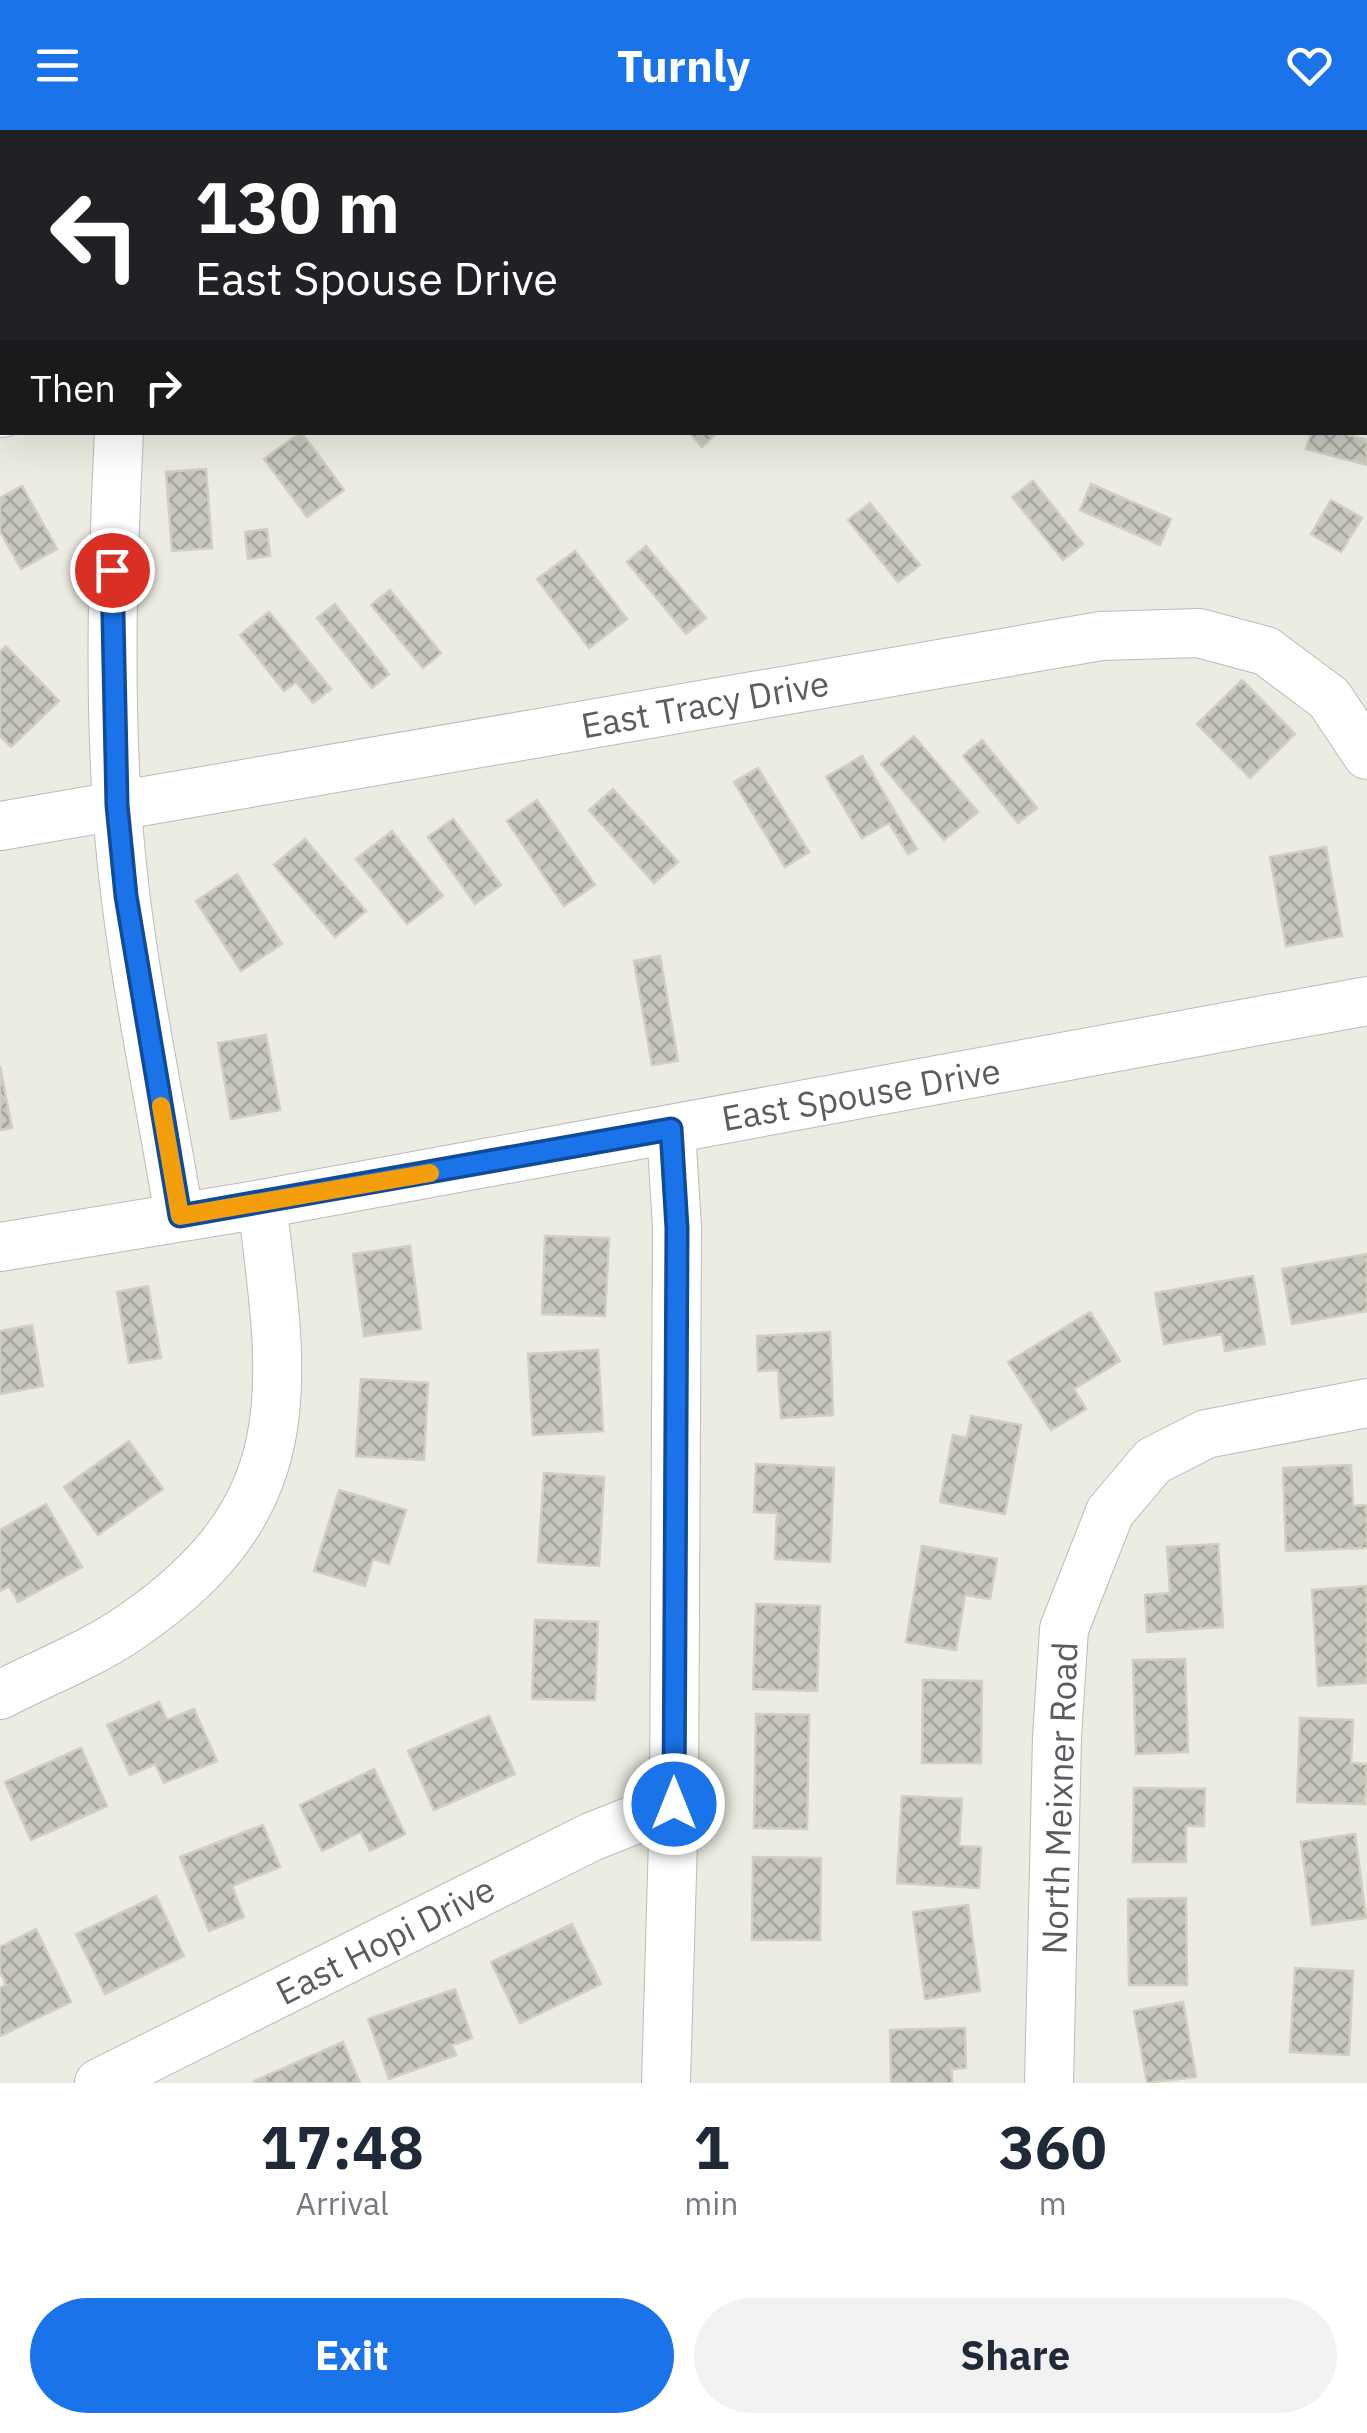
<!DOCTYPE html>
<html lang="en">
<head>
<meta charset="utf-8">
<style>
  body { margin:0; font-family:"IBM Plex Sans",sans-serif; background:#f2f2f3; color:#1f2937; height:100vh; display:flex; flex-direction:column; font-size:38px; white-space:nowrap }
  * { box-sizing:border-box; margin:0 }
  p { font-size:32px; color:#747a83 }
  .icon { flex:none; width:55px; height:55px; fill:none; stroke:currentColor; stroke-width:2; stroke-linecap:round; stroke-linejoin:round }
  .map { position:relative; height:1953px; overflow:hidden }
  .side { display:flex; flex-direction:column; background:#fff; flex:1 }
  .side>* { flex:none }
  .banner { position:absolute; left:0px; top:0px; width:1368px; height:305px; box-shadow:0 10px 40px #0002; background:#202124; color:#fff; overflow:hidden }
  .pin { position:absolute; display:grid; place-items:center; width:85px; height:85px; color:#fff; margin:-42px; border:5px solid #fff; border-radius:50%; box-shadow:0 2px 10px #0007 }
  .me { position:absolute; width:110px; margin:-55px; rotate:0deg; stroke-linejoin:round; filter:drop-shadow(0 0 8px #0008) }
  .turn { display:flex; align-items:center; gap:35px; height:210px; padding:0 30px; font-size:45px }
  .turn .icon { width:130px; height:130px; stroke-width:2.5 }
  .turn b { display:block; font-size:70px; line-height:85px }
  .then { display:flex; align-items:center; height:95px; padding:0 30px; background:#0003; gap:20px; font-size:38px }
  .eta { display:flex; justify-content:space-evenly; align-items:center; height:170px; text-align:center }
  .eta b { font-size:60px; font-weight:800; line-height:70px }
  .action { display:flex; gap:20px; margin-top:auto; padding:20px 30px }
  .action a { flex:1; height:115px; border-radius:60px; background:#1a73e8; color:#fff; font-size:40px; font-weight:800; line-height:115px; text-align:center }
  .action a+a { background:#f2f2f3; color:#1f2937 }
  header { display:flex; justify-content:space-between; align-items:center; height:130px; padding:0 30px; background:#1a73e8; color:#fff; font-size:45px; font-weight:800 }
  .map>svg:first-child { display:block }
  .building { fill:url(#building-cross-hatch); stroke:#d0cfc1; stroke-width:2.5 }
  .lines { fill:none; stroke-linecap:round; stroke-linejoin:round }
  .minor-casing { stroke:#babac0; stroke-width:50 }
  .minor { stroke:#fff; stroke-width:48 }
  .route-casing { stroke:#114b97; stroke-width:25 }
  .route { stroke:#1a73e8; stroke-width:18 }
  .slow { stroke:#f59e0b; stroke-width:18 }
  .labels { text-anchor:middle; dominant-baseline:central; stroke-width:8; stroke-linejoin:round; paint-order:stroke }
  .street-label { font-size:35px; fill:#5a5c62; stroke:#fff }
</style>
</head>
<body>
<header><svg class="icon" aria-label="menu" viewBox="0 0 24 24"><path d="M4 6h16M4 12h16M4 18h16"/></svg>Turnly<svg class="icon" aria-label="heart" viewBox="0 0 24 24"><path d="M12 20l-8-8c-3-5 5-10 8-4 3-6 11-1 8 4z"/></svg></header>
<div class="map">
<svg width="1367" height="1953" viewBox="0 0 1367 1953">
  <defs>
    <pattern id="building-cross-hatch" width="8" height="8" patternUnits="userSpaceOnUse" patternTransform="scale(2.5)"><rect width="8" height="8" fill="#c7c7be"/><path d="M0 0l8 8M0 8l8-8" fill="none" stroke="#a5a59e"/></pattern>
  </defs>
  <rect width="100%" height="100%" fill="#ecece2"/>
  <path class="building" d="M301,302l43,58 -37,27 -43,-58z
    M689,302h29l-16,15z
    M1311,302h28l28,8v25l-61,-16z
    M206,339l6,79 -40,3 -6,-79z
    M1033,351l50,63 -20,16 -51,-63z
    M1091,354l80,35 -11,26 -80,-35z
    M22,356l35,63 -36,20 -21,-38v-33z
    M1331,370l31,18 -21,34 -30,-18z
    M870,373l50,62 -22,17 -50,-62z
    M267,399l3,27 -22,3 -3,-27z
    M646,416l60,72 -20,16 -59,-72z
    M575,421l52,68 -38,29 -52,-69z
    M390,460l51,63 -18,15 -52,-63z
    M335,474l54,70 -17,14 -55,-70z
    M269,482l62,77 -18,14 -17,-21 -12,9 -44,-56z
    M6,516l53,55 -48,46 -11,-11v-84z
    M1242,550l53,54 -45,44 -53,-54z
    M914,606l64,76 -34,28 -63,-76z
    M982,610l55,68 -19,15 -55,-67z
    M862,626l55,93 -9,5 -19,-31 -27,15 -36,-61z
    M758,638l51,84 -24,15 -51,-85z
    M613,659l65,73 -24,21 -65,-73z
    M537,670l58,85 -31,21 -57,-85z
    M453,689l48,66 -26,19 -47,-67z
    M392,701l51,65 -36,28 -51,-65z
    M305,709l61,72 -31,26 -61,-72z
    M1326,717l16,89 -56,10 -16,-89z
    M237,744l45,70 -41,27 -45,-70z
    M660,826l18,105 -26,4 -18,-104z
    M266,905l14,75 -49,9 -13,-76z
    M0,936l12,62 -12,2z
    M545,1106l64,2 -4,78 -63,-2z
    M410,1116l11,83 -57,7 -11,-82z
    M1367,1124v57l-75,13 -10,-55z
    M1253,1146l12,68 -40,7 -3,-17 -58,10 -9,-51z
    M148,1156l13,72 -32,5 -12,-71z
    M1090,1182l30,49 -46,28 12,20 -35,21 -43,-68z
    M32,1195l11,61 -43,8v-63z
    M830,1202l3,83 -52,3 -3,-48 -20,1 -1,-35z
    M598,1220l5,81 -70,4 -5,-81z
    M361,1249l67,4 -4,77 -68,-4z
    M971,1286l50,9 -16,89 -65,-12 13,-67 14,3z
    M129,1311l34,48 -65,46 -34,-48z
    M756,1334l78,4 -4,94 -55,-3 2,-46 -23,-1z
    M1351,1335l2,41 14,-1v43l-81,3 -3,-83z
    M544,1343l60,4 -5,89 -61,-4z
    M339,1360l67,20 -17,54 -16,-5 -8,27 -51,-15z
    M46,1374l36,63 -64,35 -9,-16 -9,5v-61z
    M1218,1414l5,83 -76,5 -2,-37 25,-2 -3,-46z
    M922,1416l75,13 -7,40 -25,-4 -9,55 -50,-8z
    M1367,1456v97l-49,3 -6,-96z
    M756,1474l64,2 -3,85 -64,-2z
    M535,1490l63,2 -3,78 -63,-1z
    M1185,1529l3,93 -52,2 -3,-94z
    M923,1550l59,1 -1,82h-59z
    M159,1572l8,18 27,-11 23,52 -53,22 -9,-19 -25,11 -23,-50z
    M756,1584l53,1 -2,114 -53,-1z
    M489,1586l26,58 -81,36 -26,-59z
    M1300,1588l53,2 -2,43 16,1 -2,40 -68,-2z
    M81,1618l26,58 -76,34 -26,-58z
    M374,1639l31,65 -35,17 -9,-19 -39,19 -22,-46z
    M1134,1658l71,1 -1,37h-18v36h-53z
    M902,1666l60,3 -3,47 22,1 -2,41 -82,-5z
    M263,1695l17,42 -48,19 12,31 -35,14 -29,-74z
    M1355,1704l11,84 -54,7 -11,-83z
    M753,1727l68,1 -1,82h-68z
    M156,1766l28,60 -79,38 -29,-60z
    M1186,1768l1,87h-58l-1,-86z
    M968,1775l12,86 -55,8 -12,-87z
    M572,1794l29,60 -81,39 -29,-61z
    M36,1799l35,73 -71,34v-48l6,-3 -6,-14v-24z
    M1295,1838l58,3 -4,84 -59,-3z
    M455,1859l17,49 -20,7 4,10 -67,24 -21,-60z
    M1183,1872l13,75 -49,6 -13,-72z
    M965,1898l1,40 -14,1v14h-61l-1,-53z
    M343,1912l17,41h-105l-1,-2z"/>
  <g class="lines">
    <g class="minor-casing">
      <path id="minor" d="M127,2v-2
        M1323,2l3,-2
        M0,283h2
        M119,302c-6,124 -10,248 -2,372 8,138 40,276 62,412
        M0,696l1101,-190 98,-3 67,18 63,47 38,57
        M0,1117l262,-43 1105,-203
        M0,1565c44,-23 95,-42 135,-71 171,-119 150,-236 127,-420
        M99,1953l492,-246 83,-33
        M666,1953l8,-279 3,-576 -6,-99
        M1049,1953l8,-346 7,-108 46,-117 43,-51 53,-27 161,-31"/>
    </g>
    <use href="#minor" class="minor"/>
  </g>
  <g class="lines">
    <g class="route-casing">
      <path id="route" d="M112,440l5,235 9,91 54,320 491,-87 6,99 -3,576"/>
    </g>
    <use href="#route" class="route"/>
    <path class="slow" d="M161,976l19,110 250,-43"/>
  </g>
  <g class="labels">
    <g class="street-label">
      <text transform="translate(705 574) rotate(-10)">East Tracy Drive</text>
      <text transform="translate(861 964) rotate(-10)">East Spouse Drive</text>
      <text transform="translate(1059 1668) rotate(-88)">North Meixner Road</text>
      <text transform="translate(385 1810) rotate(-27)">East Hopi Drive</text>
    </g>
  </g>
</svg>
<div class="pin" style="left:112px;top:440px;background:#d93025"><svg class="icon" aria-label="arrive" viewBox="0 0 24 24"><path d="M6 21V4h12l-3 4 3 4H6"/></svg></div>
<svg class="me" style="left:674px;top:1674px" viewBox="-20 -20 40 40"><circle r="17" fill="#1a73e8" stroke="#fff" stroke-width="3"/><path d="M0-11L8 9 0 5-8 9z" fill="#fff"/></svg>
<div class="banner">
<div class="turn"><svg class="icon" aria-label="left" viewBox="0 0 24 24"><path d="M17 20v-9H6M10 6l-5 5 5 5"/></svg><div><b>130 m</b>East Spouse Drive</div></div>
<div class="then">Then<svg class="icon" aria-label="right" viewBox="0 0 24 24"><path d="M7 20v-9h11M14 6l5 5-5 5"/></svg></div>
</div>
</div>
<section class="side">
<div class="eta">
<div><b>17:48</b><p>Arrival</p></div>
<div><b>1</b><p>min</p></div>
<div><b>360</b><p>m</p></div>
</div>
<div class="action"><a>Exit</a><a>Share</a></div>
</section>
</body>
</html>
